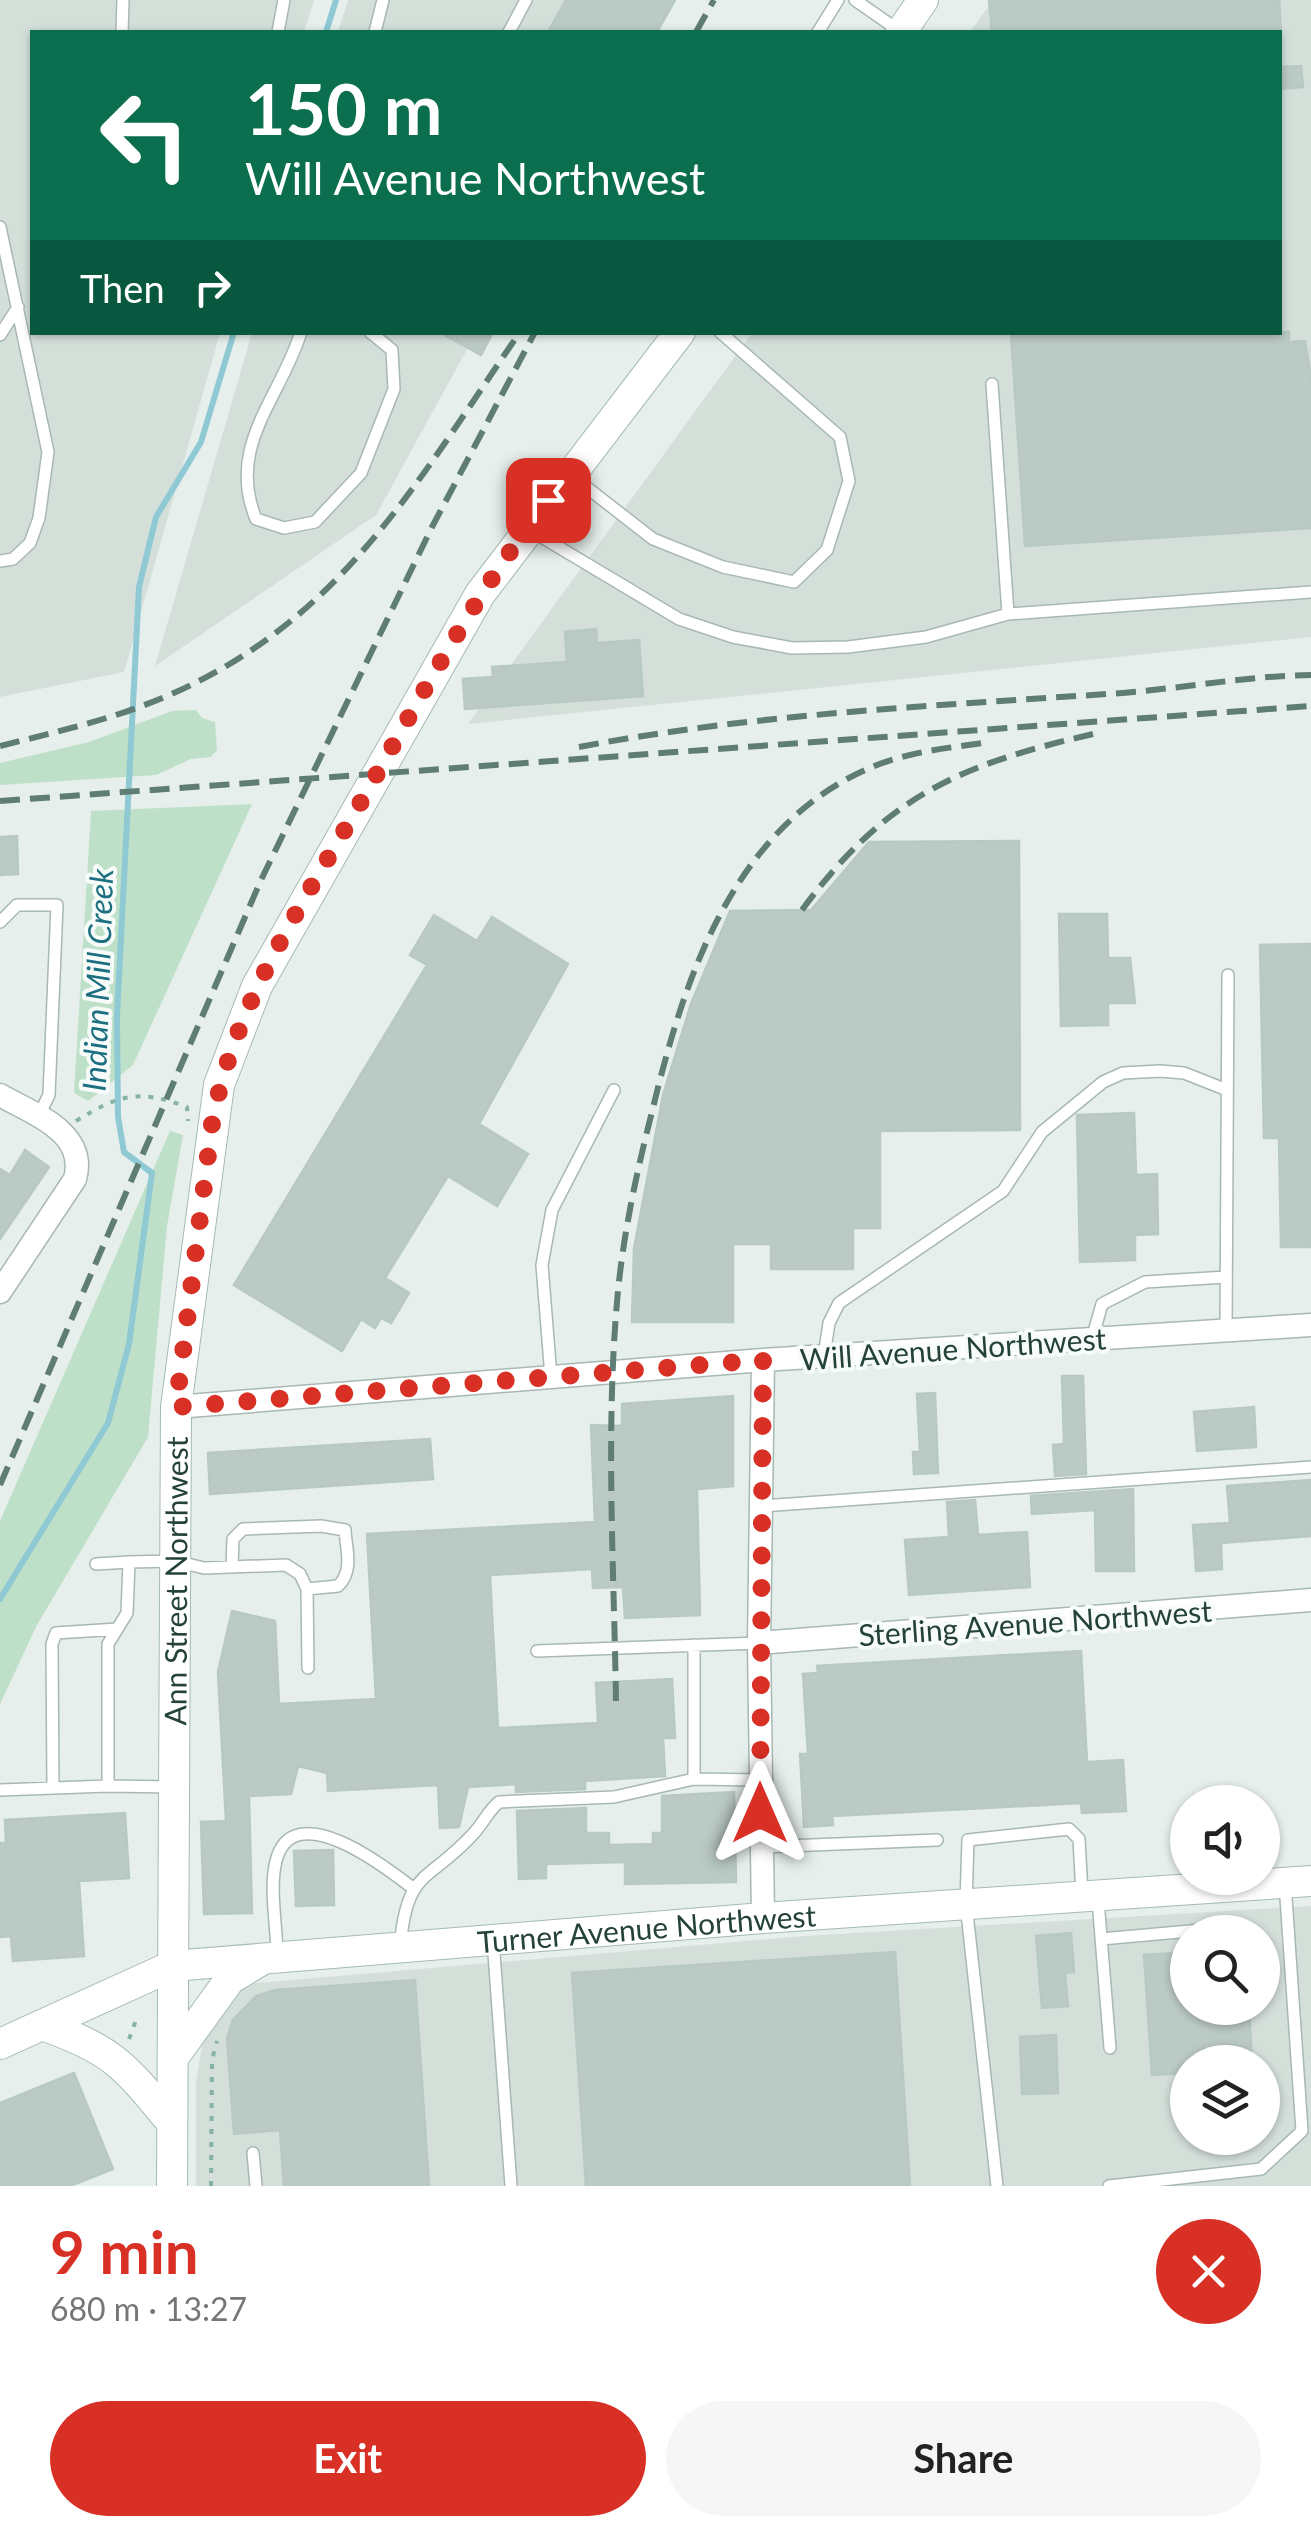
<!DOCTYPE html>
<html lang="en">
<head>
<meta charset="utf-8">
<style>
  body { margin:0; font-family:Lato,sans-serif; background:#f6f6f6; color:#222; height:100vh; display:flex; flex-direction:column; font-size:38px; white-space:nowrap }
  * { box-sizing:border-box; margin:0 }
  p { font-size:32px; color:#767676 }
  .icon { flex:none; width:55px; height:55px; fill:none; stroke:currentColor; stroke-width:2; stroke-linecap:round; stroke-linejoin:round }
  .map { position:relative; height:2186px; overflow:hidden }
  .sheet { display:flex; flex-direction:column; background:#fff; flex:1 }
  .sheet>* { flex:none }
  .guide { position:absolute; left:30px; top:30px; width:1252px; height:305px; border-radius:0px; box-shadow:0 2px 8px #0004; background:#0b6e4f; color:#fff; overflow:hidden }
  .fabs { position:absolute; left:1170px; top:1785px; display:grid; gap:20px }
  .fabs a { display:grid; place-items:center; width:110px; height:110px; border-radius:50%; background:#fff; box-shadow:0 2px 8px #0004; font-size:50px }
  .pin { position:absolute; display:grid; place-items:center; width:85px; height:85px; color:#fff; margin:-42px; border-radius:20px; box-shadow:0 5px 15px #0006 }
  .me { position:absolute; width:110px; margin:-55px; rotate:0deg; stroke-linejoin:round; filter:drop-shadow(0 0 8px #0008) }
  .turn { display:flex; align-items:center; gap:35px; height:210px; padding:0 50px; font-size:45px }
  .turn .icon { width:130px; height:130px; stroke-width:2.5 }
  .turn b { display:block; font-size:70px; line-height:85px }
  .then { display:flex; align-items:center; height:95px; padding:0 50px; background:#0003; gap:20px; font-size:38px }
  .round { display:grid; place-items:center; flex:none; width:105px; height:105px; border-radius:52px; background:#f6f6f6 }
  .summary { display:flex; align-items:center; justify-content:space-between; height:170px; padding:0 50px }
  h1 { font-size:60px; font-weight:700; line-height:75px; color:#d93025 }
  .button { display:flex; gap:20px; margin-top:auto; padding:20px 50px }
  .button a { flex:1; height:115px; border-radius:60px; background:#d93025; color:#fff; font-size:40px; font-weight:700; line-height:115px; text-align:center }
  .button a+a { background:#f6f6f6; color:#222 }
  .map>svg:first-child { display:block }
  .built { fill:#d4dfda; fill-rule:evenodd }
  .green { fill:#bfe0c8 }
  .lines { fill:none; stroke-linecap:round; stroke-linejoin:round }
  .stream { stroke:#8ec9d4; stroke-width:6 }
  .building { fill:#bbcac4; stroke:#b8c9c2; stroke-width:2.5 }
  .lane-casing { stroke:#a8b8b2; stroke-width:14 }
  .street-casing { stroke:#a8b8b2; stroke-width:25 }
  .secondary-casing { stroke:#a4bbb3; stroke-width:32 }
  .path { stroke:#86b3a5; stroke-width:4; stroke-dasharray:5 8; stroke-linecap:butt }
  .lane { stroke:#fff; stroke-width:11 }
  .street { stroke:#fff; stroke-width:22 }
  .secondary { stroke:#fff; stroke-width:30 }
  .rail { stroke:#5f7d75; stroke-width:6; stroke-dasharray:20 10; stroke-linecap:butt }
  .route { stroke:#d93025; stroke-width:18; stroke-dasharray:0 32.4 }
  .labels { text-anchor:middle; dominant-baseline:central; stroke-width:8; stroke-linejoin:round; paint-order:stroke }
  .street-label { font-size:30px; fill:#24423a; stroke:#f7fbf9 }
  .water-label { font-size:32px; font-style:italic; fill:#1c6f80; stroke:#f7fbf9 }
</style>
</head>
<body>
<div class="map">
<svg width="1311" height="2186" viewBox="0 0 1311 2186">
  <rect width="100%" height="100%" fill="#e6efeb"/>
  <path class="built" d="M0,0h314l-10,32h-272v300l188,1 -96,339 -124,25z
    M348,0h310l-17,32h-303z
    M993,0h318v637l-843,87 284,-391 528,-1v-300h-310z
    M252,333h224l-100,182 -221,151z
    M1311,1906v280h-1115v-104l9,-54 29,-43 571,-49zM1188,1932h74v76h-74zM1188,2062h74v76h-74z"/>
  <path class="green" d="M196,710l6,8 13,4 2,28 -6,7 -20,2 -35,16 -156,10v-22l89,-21 83,-31z
    M252,804l-119,261 -45,36 -14,-8 17,-282z
    M170,1131l13,4 -16,91 -19,211 -111,188 -37,79v-183z"/>
  <g class="lines">
    <path class="stream" d="M326,32l10,-32
      M0,1599l108,-176 21,-79 23,-171 -28,-21 -6,-35 -1,-101 22,-429 17,-70 45,-75 33,-110"/>
  </g>
  <path class="building" d="M566,0h109l-18,32h-109z
    M989,0h290l2,32h-289z
    M1301,66l2,21 -23,2v-22z
    M439,332h54l-12,23z
    M1011,332h278v10l16,-1 6,37v150l-286,18z
    M596,629l1,14 42,-3 4,56 -178,13 -2,-30 30,-2 -1,-10 75,-5 -2,-30z
    M17,836l1,38 -18,1v-38z
    M1019,841l1,289 -140,1v97h-27v41h-82v-25h-38v78h-101l2,-73 29,-154 28,-91 39,-93 81,-1 58,-68z
    M1059,914h48l1,44h22l5,45h-27v22l-47,1z
    M434,915l43,26 15,-24 76,47 -89,160 49,30 -31,52 -49,-30 -63,102 24,15 -18,30 -10,-5 -6,10 -14,-9 -19,32 -108,-66 193,-320 -17,-10z
    M1311,944v303h-30l-2,-109h-15l-4,-193z
    M1134,1113l2,62 21,-1 1,60 -23,1v25l-55,2 -3,-147z
    M25,1150l24,17 -49,72v-70l10,6z
    M1062,1376h21l3,98 -31,2 -2,-31 11,-1z
    M935,1393l3,80 -24,1 -1,-22h7l-3,-58z
    M733,1396v90l-36,3 3,126 -75,3 -2,-31 -30,1 -1,-19 -102,6 8,153 100,-5 -2,-40 76,-4 3,59h-12l2,38 -80,5v8l-69,3v-8l-48,3 -9,40 -19,1 -2,-43 -110,6 -1,-18 -29,-7 -7,28 -42,2 3,117 -48,1 -3,-92 25,-1 -8,-149 14,-61 43,10 4,83 97,-5 -9,-165 228,-12 -4,-97 31,1v-22z
    M1254,1407l2,40 -59,4 -3,-39z
    M430,1439l3,40 -223,15 -2,-41z
    M1311,1480v56l-90,7 1,26 -26,2 -3,-46 37,-2 -3,-37z
    M1133,1489l1,82h-38l-1,-61 -63,4 -1,-18z
    M975,1500l3,35 49,-3 3,55 -121,8 -4,-55 44,-3 -2,-35z
    M1081,1651l6,111 36,-2 3,51 -44,2 -1,-10 -249,13 1,9 -29,2 -4,-73h8l-5,-80 15,-1 -1,-7z
    M734,1792l2,90 -111,2v-22l-79,2v14l-27,1 -2,-68 69,-3v25h23v12l44,-1v-11h9v-37z
    M125,1813l4,65 -50,3 5,75 -71,5 -2,-25 -11,1v-94h6l-1,-23z
    M333,1850l1,55 -38,1 -2,-55z
    M1071,1933l3,39 -9,1 3,33 -26,2 -6,-72z
    M895,1952l15,234h-324l-14,-213z
    M1188,1952v56h61l3,54h-64v11l-36,2 -8,-120z
    M415,1980l14,206h-145l-4,-56 -46,4 -7,-96 6,-18 23,-24 19,-6z
    M1056,2035l2,58 -36,1 -2,-57z
    M74,2073l39,96 -43,17h-70v-83z"/>
  <g class="lines">
    <g class="lane-casing">
      <path id="lane" d="M855,0l46,32
        M122,32l1,-32
        M278,32l6,-32
        M375,32l8,-32
        M509,32l17,-32
        M818,32l20,-32
        M0,227l48,225 -9,66 -9,25 -17,16 -13,2
        M301,332c-21,67 -75,114 -45,187l28,9 31,-6 46,-49 33,-84 -2,-39 -22,-18
        M0,335l18,-28
        M992,384l16,230
        M572,476l81,63 70,28 71,15 33,-32 22,-69 -9,-44 -120,-105
        M530,530l149,89 54,18 59,11 56,-1 78,-10 82,-23 303,-22
        M0,922l17,-17h40l-8,190 -11,22
        M1226,1330l2,-355
        M1092,1339l10,-35 43,-22 81,-5
        M824,1356l5,-33 10,-20 164,-112 39,-59 61,-50 20,-9 37,-2 24,2 43,17
        M551,1377l-9,-112 10,-55 62,-120
        M761,1506l550,-39
        M96,1564l33,-2
        M232,1567l1,-28 10,-10 78,-3 24,4c1,19 9,41 -7,56l-31,3
        M694,1645v134l66,1
        M537,1651l222,-8
        M108,1786l65,1
        M53,1788l-1,-144 4,-11 61,-4
        M0,1790l108,-4v-142l19,-31 2,-51 46,-1 29,7 82,-3 14,9 7,15 1,79
        M760,1847l177,-7
        M1098,1900l12,148
        M1101,1939l112,-10
        M493,1940l18,246
        M400,1947c7,-80 28,-63 74,-114 10,-11 14,-22 25,-31l115,-5 80,-18
        M277,1956c0,-29 -8,-67 -1,-95 17,-67 112,8 138,28
        M253,2153l3,33
        M997,2186l-31,-282 2,-64 101,-11 10,10 3,55
        M1109,2186l152,-17 41,-38 -17,-248"/>
    </g>
    <g class="street-casing">
      <path id="street" d="M0,1095c33,19 88,37 75,84l-75,113
        M763,1360l-4,283 4,275
        M176,1407l587,-47 548,-35
        M759,1643l552,-43"/>
    </g>
    <g class="secondary-casing">
      <g id="secondary">
        <path d="M901,32l22,-32"/>
        <path d="M42,2025c72,25 83,41 130,98"/>
        <path id="s1" d="M0,2044l172,-78 591,-48 548,-37"/>
        <path d="M173,2058l57,-79 30,-18"/>
        <path id="s2" d="M172,2186l4,-779 43,-322 38,-99 223,-392 200,-262"/>
      </g>
    </g>
    <path class="path" d="M76,1121c44,-27 63,-32 111,-14l1,14
      M129,2039l7,-19
      M211,2186l1,-126 5,-19"/>
    <use href="#lane" class="lane"/>
    <use href="#street" class="street"/>
    <use href="#secondary" class="secondary"/>
    <path class="rail" d="M696,32l18,-32
      M0,746c56,-14 114,-27 167,-50 175,-75 251,-216 353,-364
      M579,747c174,-33 351,-41 528,-53 68,-4 135,-18 204,-19
      M0,801l1311,-95
      M802,910c84,-114 157,-145 291,-176
      M0,1485l261,-605 171,-353 103,-195
      M616,1701c-2,-136 -11,-275 2,-410 6,-60 19,-121 34,-179 31,-130 79,-281 213,-342 39,-18 83,-22 125,-28"/>
  </g>
  <g class="lines">
    <path class="route" d="M548,500c-71,91 -125,193 -182,293 -60,106 -132,209 -154,331l-36,283 587,-47 -3,453"/>
  </g>
  <g class="labels">
    <g class="street-label">
      <text transform="translate(953 1348) rotate(-4)">Will Avenue Northwest</text>
      <text stroke="none"><textPath href="#s2" startOffset="605">Ann Street Northwest</textPath></text>
      <text transform="translate(1035 1622) rotate(-4)">Sterling Avenue Northwest</text>
      <text stroke="none"><textPath href="#s1" startOffset="665">Turner Avenue Northwest</textPath></text>
    </g>
    <g class="water-label">
      <text transform="translate(97 980) rotate(-88)">Indian Mill Creek</text>
    </g>
  </g>
</svg>
<div class="fabs">
<a><svg class="icon" aria-label="sound" viewBox="0 0 24 24"><path d="M4 9h4l5-4v14l-5-4H4zM17 9q2 3 0 6"/></svg></a>
<a><svg class="icon" aria-label="search" viewBox="0 0 24 24"><circle cx="10" cy="10" r="6"/><path d="M15 15l6 6"/></svg></a>
<a><svg class="icon" aria-label="layers" viewBox="0 0 24 24"><path d="M12 4l9 5-9 5-9-5zM3 14l9 5 9-5"/></svg></a>
</div>
<div class="pin" style="left:548px;top:500px;background:#d93025"><svg class="icon" aria-label="arrive" viewBox="0 0 24 24"><path d="M6 21V4h12l-3 4 3 4H6"/></svg></div>
<svg class="me" style="left:760px;top:1813px" viewBox="-20 -20 40 40"><path d="M0-17L14 15 0 8-14 15z" fill="#d93025" stroke="#fff" stroke-width="4"/></svg>
<div class="guide">
<div class="turn"><svg class="icon" aria-label="left" viewBox="0 0 24 24"><path d="M17 20v-9H6M10 6l-5 5 5 5"/></svg><div><b>150 m</b>Will Avenue Northwest</div></div>
<div class="then">Then<svg class="icon" aria-label="right" viewBox="0 0 24 24"><path d="M7 20v-9h11M14 6l5 5-5 5"/></svg></div>
</div>
</div>
<section class="sheet">
<div class="summary"><div><h1>9 min</h1><p>680 m · 13:27</p></div><a class="round" style="background:#d93025;color:#fff"><svg class="icon" aria-label="close" viewBox="0 0 24 24"><path d="M6 6l12 12M18 6L6 18"/></svg></a></div>
<div class="button"><a>Exit</a><a>Share</a></div>
</section>
</body>
</html>
